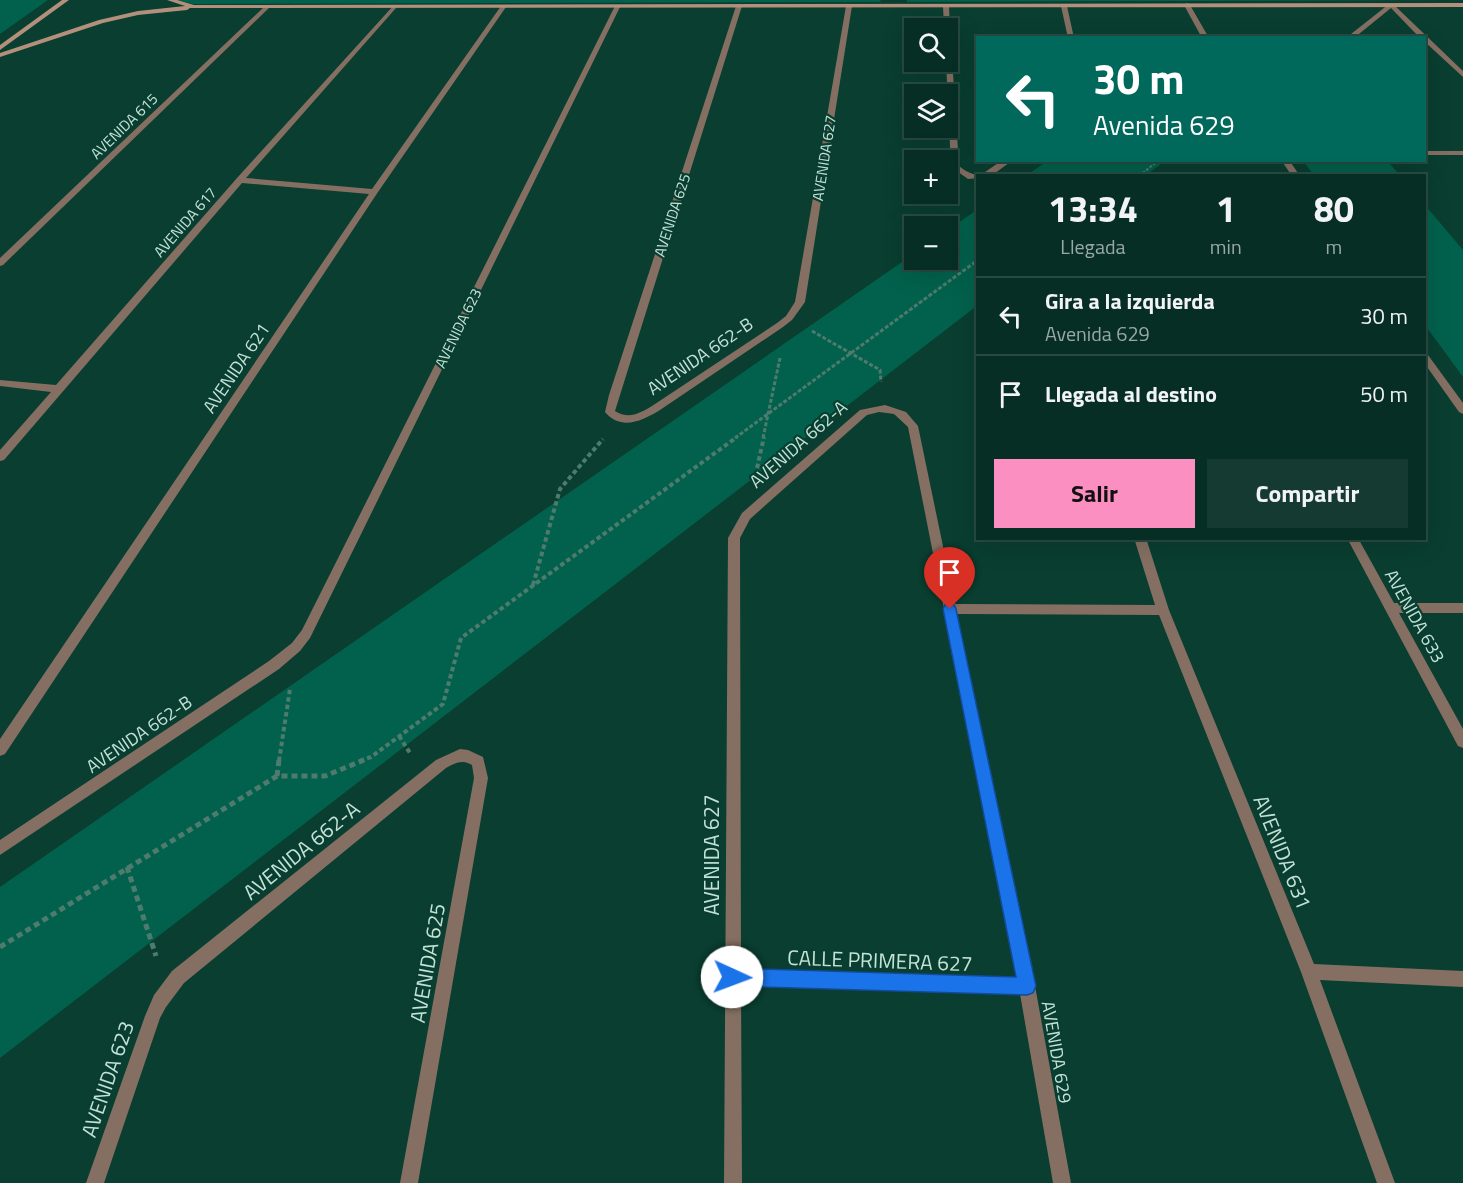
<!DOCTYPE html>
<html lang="es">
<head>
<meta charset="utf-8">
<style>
  body { margin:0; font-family:"Titillium Web",sans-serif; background:#153a31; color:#f1f3f6; height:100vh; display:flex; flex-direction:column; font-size:22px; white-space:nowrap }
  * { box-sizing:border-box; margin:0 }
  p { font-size:20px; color:#98a8a6 }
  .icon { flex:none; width:33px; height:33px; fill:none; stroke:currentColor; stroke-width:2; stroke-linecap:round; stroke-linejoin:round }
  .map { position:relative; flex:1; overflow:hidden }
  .panel { position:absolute; left:976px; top:174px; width:450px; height:366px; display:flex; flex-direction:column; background:#072e24; border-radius:0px; box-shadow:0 6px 24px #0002,0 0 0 2px #284a41 }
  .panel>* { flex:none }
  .top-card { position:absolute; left:976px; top:36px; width:450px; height:126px; border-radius:0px; box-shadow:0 6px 24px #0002,0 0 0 2px #284a41; background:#00695c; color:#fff; overflow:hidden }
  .buttons { position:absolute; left:904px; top:18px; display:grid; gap:12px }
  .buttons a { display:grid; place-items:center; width:54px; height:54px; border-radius:0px; background:#072e24; box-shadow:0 6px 24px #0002,0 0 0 2px #284a41; font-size:30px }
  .pin { position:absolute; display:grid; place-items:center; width:51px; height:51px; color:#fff; margin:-62px -26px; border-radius:50% 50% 50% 0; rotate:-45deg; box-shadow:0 0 6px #0007 }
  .pin .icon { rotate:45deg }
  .me { position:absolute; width:66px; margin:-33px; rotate:92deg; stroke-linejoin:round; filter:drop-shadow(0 0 4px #0008) }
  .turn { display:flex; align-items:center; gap:21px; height:126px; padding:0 18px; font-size:27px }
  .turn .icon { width:78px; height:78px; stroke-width:2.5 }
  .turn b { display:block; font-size:42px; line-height:51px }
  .eta { display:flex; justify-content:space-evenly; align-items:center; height:102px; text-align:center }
  .eta b { font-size:36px; font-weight:700; line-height:42px }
  .button { display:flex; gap:12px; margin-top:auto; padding:12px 18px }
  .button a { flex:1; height:69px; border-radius:0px; background:#fc8fc2; color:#111; font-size:24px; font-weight:700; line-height:69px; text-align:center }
  .button a+a { background:#153a31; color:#f1f3f6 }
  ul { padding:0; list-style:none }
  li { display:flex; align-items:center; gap:18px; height:78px; padding:0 18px; border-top:2px solid #284a41 }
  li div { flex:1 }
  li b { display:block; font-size:22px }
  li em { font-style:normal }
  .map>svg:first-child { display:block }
  .green { fill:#02614c }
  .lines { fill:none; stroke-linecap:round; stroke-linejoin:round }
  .path-far3 { stroke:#4e7b6e; stroke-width:2; stroke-dasharray:3 1.5; stroke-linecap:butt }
  .path-far2 { stroke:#4e7b6e; stroke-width:3; stroke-dasharray:4 2; stroke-linecap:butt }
  .path-far1 { stroke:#4e7b6e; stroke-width:4; stroke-dasharray:4.5 3; stroke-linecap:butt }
  .path { stroke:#4e7b6e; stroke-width:5; stroke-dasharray:6 4; stroke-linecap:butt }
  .street { fill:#856f63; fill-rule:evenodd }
  .secondary { fill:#b2907c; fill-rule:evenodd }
  .route { fill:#1a73e8; stroke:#114b97; stroke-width:1.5 }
  .labels { text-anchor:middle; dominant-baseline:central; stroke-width:4.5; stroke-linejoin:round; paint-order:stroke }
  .far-street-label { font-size:15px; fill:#c3e3d7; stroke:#093e30 }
  .street-label { font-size:18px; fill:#c3e3d7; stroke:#093e30 }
  .near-street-label { font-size:21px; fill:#c3e3d7; stroke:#093e30 }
</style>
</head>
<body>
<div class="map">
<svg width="1463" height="1183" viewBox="0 0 1463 1183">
  <rect width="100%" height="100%" fill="#093e30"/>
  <path class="green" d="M0,0h48l-48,34z
    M174,0h706l1,2 -687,2z
    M907,0h556l-556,2z
    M1049,160h116v1l-19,14h-119z
    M1303,161h84l13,14h-86z
    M1425,205l38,45v127l-38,-52z
    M978,209v96l-978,753v-171l915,-634v7h33v-30z"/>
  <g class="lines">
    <path class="path-far3" d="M1139,176l20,-16"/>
    <path class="path-far2" d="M812,331l68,39 1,12
      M735,438l243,-178
      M763,438l17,-80"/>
    <path class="path-far1" d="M757,468l7,-31
      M533,585l27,-96 43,-50
      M399,736l11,17
      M279,761l11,-72
      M360,761l11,-4 72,-53 18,-66 276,-201"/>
    <path class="path" d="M277,776l2,-16
      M127,867l29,89
      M0,947l277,-171h48l39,-16"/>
    <path class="street" d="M1187,3l3,2 19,33h-7l-18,-33z
      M739,4l3,2 -127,405c14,9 25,2 37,-5l125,-83 9,-7 9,-14 51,-296 3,-2 3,2 -47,296 -13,18 -9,7 -123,83c-18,11 -39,21 -55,2l4,-17 127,-389z
      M946,4l3,2 1,22 -2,2 -4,-2 -1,-22z
      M1064,4l3,2 7,32h-6l-7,-32z
      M1389,4h4l70,67v6l-38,-35v-4h-5l-29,-30 -37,30h-8z
      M394,5l2,3 -150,170 126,11 129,-183 5,1 -128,185 -373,562 -5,2v-17l369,-545 -127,-11 -238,277 -4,1v-11l51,-58 -51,-6v-6l56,5 181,-207z
      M265,6l5,1 -267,258 -3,1v-8z
      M615,6l5,1 -310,631 -10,13 -21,18 -279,186v-15l269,-179 23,-18 10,-13z
      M948,40l3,2 8,124c28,22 27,-6 54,-6l-22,16h-13v2l-10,1 -17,-12 -5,-105h2z
      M1425,151h38v4h-38z
      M1281,160h8l11,16h-8z
      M1425,354l3,1 35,48v11l-4,-2 -34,-48z
      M885,405l21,7 12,14 37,178 200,1 -21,-67h12l23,72 145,354 149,7v16l-143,-7 75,203h-18l-76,-211 -142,-357 -202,-1 78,372 36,197h-18l-33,-189 -279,-9 1,198h-18l4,-645 14,-25 118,-103zM879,412l15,2 14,13 109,551 -276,-9 -1,-431 10,-19 117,-104z
      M1347,538h11l36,65h69v10h-64l64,116v19l-5,-2z
      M460,749l8,1 15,7 5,21 -70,405h-18l74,-405 -2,-13c-10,-6 -17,-2 -26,3l-262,215 -18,24 -6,11 -56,165h-18l59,-167 9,-21 18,-24 264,-211z"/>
    <path class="secondary" d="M62,0h7l-69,50v-5z
      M167,0h10l17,5 1269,-2v4l-1273,1 -3,2 -49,5 -35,8 -103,34v-4l99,-33 39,-9 47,-5z"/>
  </g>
  <path class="route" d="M950,603l4,2 2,4 80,377 -3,7 -6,2 -295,-9 -6,-3 -3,-6 3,-7 6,-2 284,9 -73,-368 2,-4z"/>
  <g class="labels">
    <g class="far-street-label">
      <text transform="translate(124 126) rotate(-44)">AVENIDA 615</text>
      <text transform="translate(824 158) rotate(-81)">AVENIDA 627</text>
      <text transform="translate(672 215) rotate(-72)">AVENIDA 625</text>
      <text transform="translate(185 222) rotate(-49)">AVENIDA 617</text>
      <text transform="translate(458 328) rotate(-64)">AVENIDA 623</text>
    </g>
    <g class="street-label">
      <text transform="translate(700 356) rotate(-34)">AVENIDA 662-B</text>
      <text transform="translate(236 368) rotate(-56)">AVENIDA 621</text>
      <text transform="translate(798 444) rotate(-41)">AVENIDA 662-A</text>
      <text transform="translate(1415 616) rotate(61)">AVENIDA 633</text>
      <text transform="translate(139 734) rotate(-34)">AVENIDA 662-B</text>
      <text transform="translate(1057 1052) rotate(80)">AVENIDA 629</text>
    </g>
    <g class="near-street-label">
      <text transform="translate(301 850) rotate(-39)">AVENIDA 662-A</text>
      <text transform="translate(1283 852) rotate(68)">AVENIDA 631</text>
      <text transform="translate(711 855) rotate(-90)">AVENIDA 627</text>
      <text transform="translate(880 960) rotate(2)">CALLE PRIMERA 627</text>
      <text transform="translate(427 963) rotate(-80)">AVENIDA 625</text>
      <text transform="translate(107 1079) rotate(-71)">AVENIDA 623</text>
    </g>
  </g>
</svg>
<div class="buttons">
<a><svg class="icon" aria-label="search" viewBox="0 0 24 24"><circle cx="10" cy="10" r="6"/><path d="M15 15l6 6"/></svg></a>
<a><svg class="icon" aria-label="layers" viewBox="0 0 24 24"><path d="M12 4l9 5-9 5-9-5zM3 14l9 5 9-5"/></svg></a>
<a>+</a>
<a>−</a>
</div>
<div class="pin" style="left:950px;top:609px;background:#d93025"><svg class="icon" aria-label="arrive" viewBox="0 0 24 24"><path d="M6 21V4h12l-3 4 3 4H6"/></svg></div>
<svg class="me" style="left:732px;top:977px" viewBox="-20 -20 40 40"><circle r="19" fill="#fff"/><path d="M0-13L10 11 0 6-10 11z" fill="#1a73e8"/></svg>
<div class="top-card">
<div class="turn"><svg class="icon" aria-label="left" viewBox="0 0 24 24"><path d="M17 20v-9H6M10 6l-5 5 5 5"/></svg><div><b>30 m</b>Avenida 629</div></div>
</div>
<section class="panel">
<div class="eta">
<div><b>13:34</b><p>Llegada</p></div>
<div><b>1</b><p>min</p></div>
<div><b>80</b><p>m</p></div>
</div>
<ul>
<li><svg class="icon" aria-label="left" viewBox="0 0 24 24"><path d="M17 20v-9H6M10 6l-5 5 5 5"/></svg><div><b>Gira a la izquierda</b><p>Avenida 629</p></div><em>30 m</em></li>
<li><svg class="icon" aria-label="arrive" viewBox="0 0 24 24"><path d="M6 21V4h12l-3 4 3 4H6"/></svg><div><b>Llegada al destino</b></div><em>50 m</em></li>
</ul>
<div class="button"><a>Salir</a><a>Compartir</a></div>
</section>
</div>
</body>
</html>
